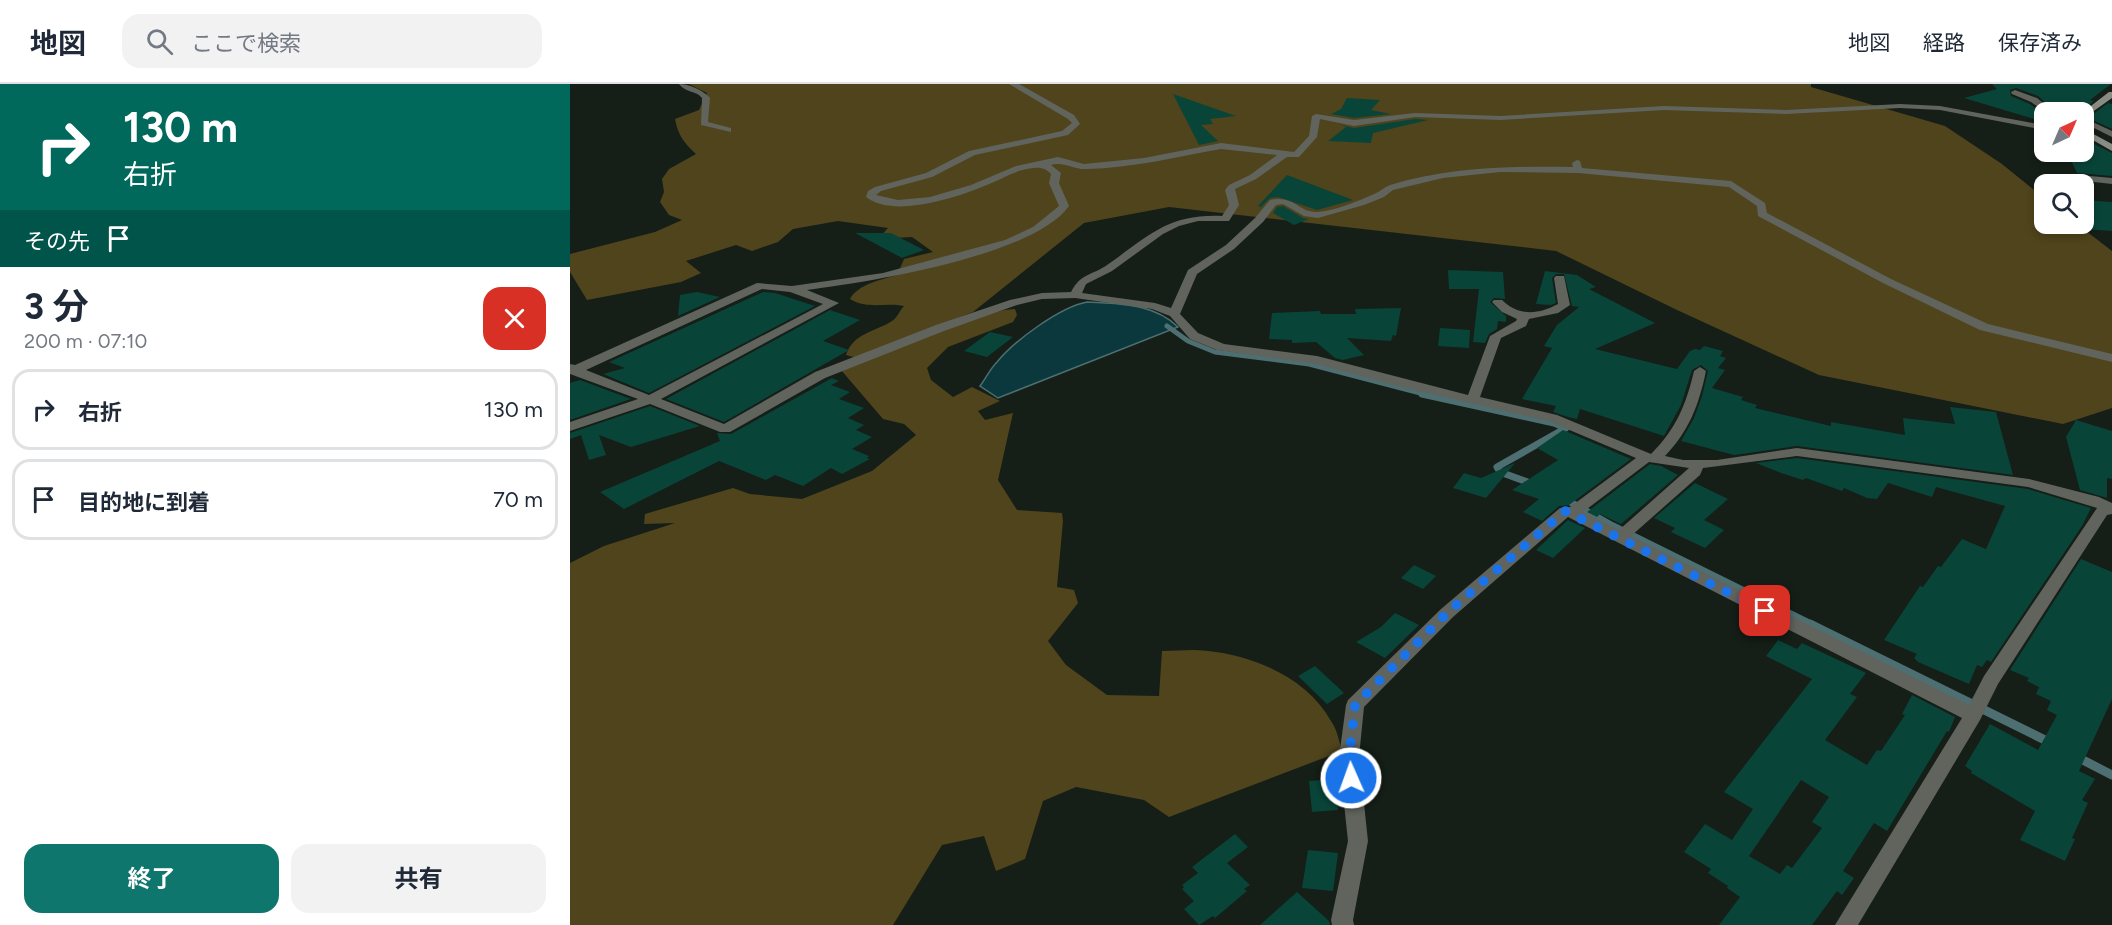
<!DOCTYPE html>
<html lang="ja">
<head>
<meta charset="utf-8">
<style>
  body { margin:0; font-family:Figtree,"Noto Sans JP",sans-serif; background:#f2f2f3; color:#1f2937; height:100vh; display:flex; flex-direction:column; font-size:22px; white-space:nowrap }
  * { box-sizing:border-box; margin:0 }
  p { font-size:20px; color:#747a83 }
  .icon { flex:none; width:33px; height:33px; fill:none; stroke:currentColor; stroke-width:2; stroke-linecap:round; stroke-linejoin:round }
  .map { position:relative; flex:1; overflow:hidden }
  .panel { display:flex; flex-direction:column; background:#fff; width:570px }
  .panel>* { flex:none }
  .top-card { background:#00695c; color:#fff; overflow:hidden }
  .needle { width:39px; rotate:44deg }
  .buttons { position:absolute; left:1464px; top:18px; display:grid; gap:12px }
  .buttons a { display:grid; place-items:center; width:60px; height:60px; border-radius:12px; background:#fff; box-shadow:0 3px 9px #0003; font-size:30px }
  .pin { position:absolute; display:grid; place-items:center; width:51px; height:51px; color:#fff; margin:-26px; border-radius:12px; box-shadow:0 3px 9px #0006 }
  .me { position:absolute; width:66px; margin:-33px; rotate:358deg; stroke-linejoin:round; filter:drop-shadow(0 0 4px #0008) }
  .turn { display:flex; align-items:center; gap:21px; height:126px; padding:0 24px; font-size:27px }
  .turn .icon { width:78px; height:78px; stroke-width:2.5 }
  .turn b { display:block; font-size:42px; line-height:51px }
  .then { display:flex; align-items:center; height:57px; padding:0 24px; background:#0003; gap:12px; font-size:22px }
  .round { display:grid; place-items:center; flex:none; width:63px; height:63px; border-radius:18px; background:#f2f2f3 }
  .overview { display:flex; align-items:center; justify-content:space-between; height:102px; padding:0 24px }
  h1 { font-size:36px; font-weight:700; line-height:45px }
  .action { display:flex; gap:12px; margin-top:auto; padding:12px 24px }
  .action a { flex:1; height:69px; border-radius:18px; background:#0f766e; color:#fff; font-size:24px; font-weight:700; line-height:69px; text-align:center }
  .action a+a { background:#f2f2f3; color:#1f2937 }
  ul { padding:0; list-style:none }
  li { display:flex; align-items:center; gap:18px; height:81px; margin:0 12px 9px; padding:0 12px; border:3px solid #e0e1e3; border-radius:18px }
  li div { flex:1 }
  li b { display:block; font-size:22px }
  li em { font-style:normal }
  header { display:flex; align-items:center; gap:36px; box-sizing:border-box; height:84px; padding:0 30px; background:#fff; border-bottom:2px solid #e0e1e3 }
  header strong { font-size:28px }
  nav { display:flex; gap:33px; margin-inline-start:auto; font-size:21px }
  .search { width:420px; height:54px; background:#f2f2f3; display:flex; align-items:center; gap:15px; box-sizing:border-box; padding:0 21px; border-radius:18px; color:#747a83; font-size:22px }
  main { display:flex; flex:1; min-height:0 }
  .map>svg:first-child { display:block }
  .forest { fill:#4f441b }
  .water { fill:#0b383d; stroke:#4e6f71; stroke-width:1.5 }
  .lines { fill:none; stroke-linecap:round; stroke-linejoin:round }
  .stream-far2 { stroke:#4e6f71; stroke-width:5 }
  .stream-far1 { stroke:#4e6f71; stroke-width:7 }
  .stream { stroke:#4e6f71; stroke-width:9 }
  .building { fill:#094439; fill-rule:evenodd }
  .minor { fill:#61635d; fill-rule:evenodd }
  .secondary { fill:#898c83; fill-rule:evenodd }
  .route { stroke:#1a73e8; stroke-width:10; stroke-dasharray:0 18 }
</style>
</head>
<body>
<header>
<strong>地図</strong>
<div class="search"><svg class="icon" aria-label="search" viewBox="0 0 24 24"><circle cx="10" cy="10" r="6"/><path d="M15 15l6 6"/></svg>ここで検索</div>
<nav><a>地図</a><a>経路</a><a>保存済み</a></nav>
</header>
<main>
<section class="panel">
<div class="top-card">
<div class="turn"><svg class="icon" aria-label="right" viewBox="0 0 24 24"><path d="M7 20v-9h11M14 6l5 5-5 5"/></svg><div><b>130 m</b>右折</div></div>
<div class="then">その先<svg class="icon" aria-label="arrive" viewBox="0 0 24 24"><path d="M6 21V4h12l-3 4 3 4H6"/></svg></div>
</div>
<div class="overview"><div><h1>3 分</h1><p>200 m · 07:10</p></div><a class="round" style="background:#d93025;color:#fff"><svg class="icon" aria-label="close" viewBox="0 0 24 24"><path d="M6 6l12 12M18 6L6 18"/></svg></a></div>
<ul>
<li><svg class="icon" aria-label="right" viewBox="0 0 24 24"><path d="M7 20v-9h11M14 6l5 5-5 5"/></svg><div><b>右折</b></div><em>130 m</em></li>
<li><svg class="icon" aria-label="arrive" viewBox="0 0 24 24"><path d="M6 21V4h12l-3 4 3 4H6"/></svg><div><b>目的地に到着</b></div><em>70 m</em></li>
</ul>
<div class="action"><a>終了</a><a>共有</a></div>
</section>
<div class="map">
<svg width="1542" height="841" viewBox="0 0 1542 841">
  <rect width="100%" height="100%" fill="#151e17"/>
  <path class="forest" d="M119,0h1122v3l134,39 57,38 42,34v26h33l35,27v157l-49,16 -244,-49 -142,-65 -121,-59 -387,-44 -85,16 -111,89 -116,46 -11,-3c7,-22 29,-23 46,-34 5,-3 8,-11 12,-15 -19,-4 -36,4 -54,-7 8,-15 31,-19 47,-24l7,-16 29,-7 -21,-15 -34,2 10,-11 -50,-7 -45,8 -15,13 -26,9 -16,-6 -50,16 15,12 -20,9 -94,18 -17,-28v-18l85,-22 27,-12 -13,-5 -9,-13 4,-10 -2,-13 7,-10 27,-15c-12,-11 -18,-19 -21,-35l24,-9 8,-17z
    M445,225l2,6 -4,7 -65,25 -21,21 4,12 22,17 19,-10 28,14 -22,10 7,9 28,-7 -15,67 19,30 45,3 1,8 -6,66 17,3 4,13 -30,38 18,24 41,30 52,1 3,-45c15,0 31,-2 46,0 47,5 99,27 123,70 6,8 8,20 11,30l-173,66 -25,-17 -68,-13 -33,14 -18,58 -29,12 -12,-35 -42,9 -49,80h-323v-362l34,-17 71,-23 -31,1 1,-10 88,-26 17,6 52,5 70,-28 44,-36 -12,-11 -21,-5 -42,-49 131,-51 32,-9z"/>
  <path class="water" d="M517,218c32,2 66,1 91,25l-180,71 -18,-12c6,-8 10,-17 17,-24 17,-21 63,-55 90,-60z"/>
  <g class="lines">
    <path class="stream-far2" d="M597,242l21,15 27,11 94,12 119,31"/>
    <path class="stream-far1" d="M852,310l132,29 12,5 -69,39 3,5 33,12
      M995,415l48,27 200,99"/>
    <path class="stream" d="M1240,540l241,119
      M1507,673l35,18"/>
  </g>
  <path class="building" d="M1422,0h119l-21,16 4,1 -13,11h-25l-18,-16 -22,-8 -6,2 1,6 19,8 14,10v8l-80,-24 33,-9z
    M603,10l63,22 -26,3 3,5 -12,1 17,16 -19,4z
    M777,14l33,2 -9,10 20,4 -37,4 -23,-4 10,-5z
    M1538,19l4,1v25l-24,-11z
    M845,35l13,1 -55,13 -2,10 -43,-2 18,-14 -6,-2 14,3z
    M1514,55l28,14v23l-35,-3 -10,-21h17z
    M717,91l66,25 -36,10 -39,-13 -8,1 -9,9 -3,-1z
    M1514,116l28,2v29l-28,-2z
    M713,122l20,12 6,1 -15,6 -21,-12 4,-6z
    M285,149h36l33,17 -22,8z
    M878,186l55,2 2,27 -11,-1 -4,4 16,14v6l-8,-1 -1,8 -8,5 -4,9 -12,-1 6,-53h-30z
    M975,187l32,4 19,12 -7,2 66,34 -60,26 82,20 13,-18 5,-2 5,1 4,-4 19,5 -3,5 6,2 -8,10 7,2 -13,18 31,9 -2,3 16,5 -2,3 76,18v-4l74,13 -2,-17 52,6 -5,-17 46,5 17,63 -216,-29 -63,9 -53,-14 13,-23 8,-22 6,-25 -7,-6 -9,5 -11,35 -17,31 -84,-27 -3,10 -9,-2 -15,-5 3,-6 -34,-7 30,-51 -8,-2 13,-21 22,-18 -7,-1 -8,-32h-8l-4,4 4,25 -5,2 -15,-1z
    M127,208l23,5 -42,19 2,-21z
    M193,208l12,1 40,13 -166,87 -46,-19 22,-6 -16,-6z
    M831,224l-5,28 -3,-1 -2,6 -44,-3 17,17 -21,5 -8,-2 -19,-16 -24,1v-3l-23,-1 3,-26 48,-2 1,3h35l-1,-5z
    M260,226l30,10 -37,21 26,9 -125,72 -58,-23z
    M870,244l30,2 -1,18 -31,-2z
    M420,248l23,5 -26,20 -23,-6z
    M262,294l7,3 -8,4 19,7 -11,7 25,9 -16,10 16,7 -8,5 16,7 -20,12 17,7 -2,2 3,1 -28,15 -11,-6 -28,18 -28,-11 -9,5 -47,-19 -95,48 -24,-17 120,-51 -3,-8 14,1z
    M10,296l51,19 -61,21v-37z
    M80,322l50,20 -69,21 -32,-12 7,20 -17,5 -8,-25 -11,4v-6z
    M1506,336l36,11v48l-5,-1v20l-27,-8 -14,-53z
    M993,346l68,29 -62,46 -10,1 -17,15 -19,-9 16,-13 -27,-9 46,-30 -21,-12z
    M1227,374l231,31 63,19 -9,18 -91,136 -4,-2 -5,7 -5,-2 -8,19 -51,-22 -4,-4 3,-4 -33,-14 36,-54 3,1 15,-21 3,1 21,-28 24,10 19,-43 -69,-19 -4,10 -44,-14 -11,16 -10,-1 -23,-10 -2,3 -36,-13 -3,2 -22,-7 -25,-10z
    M945,379l-29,35 -33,-10 11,-15 17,5z
    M1080,380l11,2 17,9 -57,49 -21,-10 -3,3 -10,-5z
    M1125,399l33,16 -24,21 20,10 -19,18 -34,-16 4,-4 -21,-10z
    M998,436l17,8 -32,30 -17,-8z
    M1511,475l31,13v127l-33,72 16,8 -13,21 6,3 -16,35 3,1 -10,22 -45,-21 15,-29 -64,-38 1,-2 -7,-5 25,-42 48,26 19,-35 -10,-5 4,-9 -15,-7 3,-7 -12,-6 2,-3 -19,-8z
    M844,481l22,11 -13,13 -22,-11z
    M825,529l24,12 -34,33 -29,-16 25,-15z
    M1208,556l19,9 5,-6 64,30 -16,21 7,3 -32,43 42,25 10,-15 4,1 24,-36 -3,-1 10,-19 43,22 -6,15 -2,-1 -60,100 -13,-8 -31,48 11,7 -12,17 -5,-4 -25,34h-93l21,-28 -13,-9 1,-2 -20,-13 3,-4 -27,-17 21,-28 27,16 21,-31 -29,-17 88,-113 -46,-23zM1231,696l28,17 -17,25 10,6 -30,40 -5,-3 -7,9 -31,-18z
    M745,582l29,27 -17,11 -29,-28z
    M765,695l3,31 -26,2 -3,-31z
    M665,750l13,13 -21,16 23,22 -6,4 3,2 -32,27 -2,-2 -14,9 -15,-16 10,-8 -12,-12 2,-2 -2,-2 16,-12 -6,-6z
    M738,766l30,3 -5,38 -31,-3z
    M727,808l32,29 1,4h-70z"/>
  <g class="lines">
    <path class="minor" d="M109,0c10,0 24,6 31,14l-2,24 23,6v4l-30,-7 1,-27c-6,-8 -17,-5 -23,-14z
      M439,0h10l55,31 6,9 -12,11 -93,20 -43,22 -51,14 -5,4 22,5 32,-3 41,-12 45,-19 42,-9 26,7 60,-6 77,-15 73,9 15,-16 3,-20 4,-2 38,6 61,-7 86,3 163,-10 122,4 114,-6 40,2 104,19v5l-104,-20 -40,-2 -114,6 -122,-4 -163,10 -86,-3 -61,9 -34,-7 -3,18 -18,20h-12l-31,22 -21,10 4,16 -10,16h-31l-19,5 -16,8 -51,37 -26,13 -4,9 73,10 16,5 17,-38 38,-25 29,-27 15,-18c25,-5 29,13 47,12 18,-1 41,-11 57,-18 6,-2 10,-7 16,-9 60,-18 121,-19 183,-18l-1,-4 5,-3 3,1 2,7 149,13 34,22 2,10 124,66 97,45 124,30v8l-132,-32 -97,-47 -125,-67 -1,-10 -28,-19 -151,-14 -78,-1 -57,6 -50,12 -9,7 -20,8 -46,13 -14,-2 -21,-12 -7,1 -13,17 -29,27 -37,25 -17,40 18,19 26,11 93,12 151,39 22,-59 26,-15 1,-2 -15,-7 -10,-10 2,-2h8c16,16 36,15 56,4l-4,-26 2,-2h8l6,29 -12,8 -29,6 -3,7 -25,12 -21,59 77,18 94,39c25,-25 35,-49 43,-83l6,-4 6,4c-7,34 -17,60 -41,85l18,4h34l80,-12 232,31 70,18 13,6v11l-5,1 -109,169 -18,36 -122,205h-23l127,-207 -394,-201 -115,100 -89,90 -5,50 9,84 -15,79 1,5h-22l-1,-5 17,-79 -9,-84 7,-52 2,-5 93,-91 119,-101 10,-1 66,-49 -88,-37 -143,-33 -89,-24 -99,-14 -27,-11 -20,-23 -18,-7 -77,-11 -33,1 -25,6 -73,26 -119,47 -95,54h-10l-70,-28 -80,27v-9l68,-23 -68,-25v-10l5,1 182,-82 35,3 91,-13 122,-33 28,-13 26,-21 -10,-23 2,-9c-5,-5 -9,-7 -17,-6 -17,1 -32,11 -47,17 -29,12 -93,34 -121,12l2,-6 7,-4 51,-14 43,-22 93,-20 10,-8 -4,-4zM651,65l56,6 -27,20 -21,10 -4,5 4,15 -7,11c-55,-2 -73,20 -115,49 -16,11 -26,8 -36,27l-29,1 -32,7 -74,25 -121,47 -91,52 -63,-25 178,-96 -32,-13c61,-8 227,-34 262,-84l-10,-23 2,-10 -10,-8c12,-4 23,5 36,4 45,-1 90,-12 134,-20zM192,205l28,3 33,12 -174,91 -63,-25zM1227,372l231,31 69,21 -113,168 -15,29 -338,-169 69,-61 3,-7zM1079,378l40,6 -70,62 -36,-18z
      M1445,6l22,8 17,14h-9l-14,-10 -19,-8 -1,-2z
      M1514,34l28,13v6l-28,-14z
      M1509,91l33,3v6l-36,-4v-4z"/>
    <path class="secondary" d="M1539,8h3v6l-28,20 -1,-6z
      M1514,45l28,15v7l-28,-16z"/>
  </g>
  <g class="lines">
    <path class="route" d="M781,694l-2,-20 6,-53 92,-92 118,-102 200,100"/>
  </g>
</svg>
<div class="buttons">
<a><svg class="needle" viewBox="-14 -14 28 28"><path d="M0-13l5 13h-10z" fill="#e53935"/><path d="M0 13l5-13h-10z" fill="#747a83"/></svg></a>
<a><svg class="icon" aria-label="search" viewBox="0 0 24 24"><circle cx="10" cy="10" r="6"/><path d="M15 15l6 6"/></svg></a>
</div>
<div class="pin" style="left:1195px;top:527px;background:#d93025"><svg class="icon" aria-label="arrive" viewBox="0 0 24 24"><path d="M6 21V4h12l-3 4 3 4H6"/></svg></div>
<svg class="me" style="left:781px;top:694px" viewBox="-20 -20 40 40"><circle r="17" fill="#1a73e8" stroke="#fff" stroke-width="3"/><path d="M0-11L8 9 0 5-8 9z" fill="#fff"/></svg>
</div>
</main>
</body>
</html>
